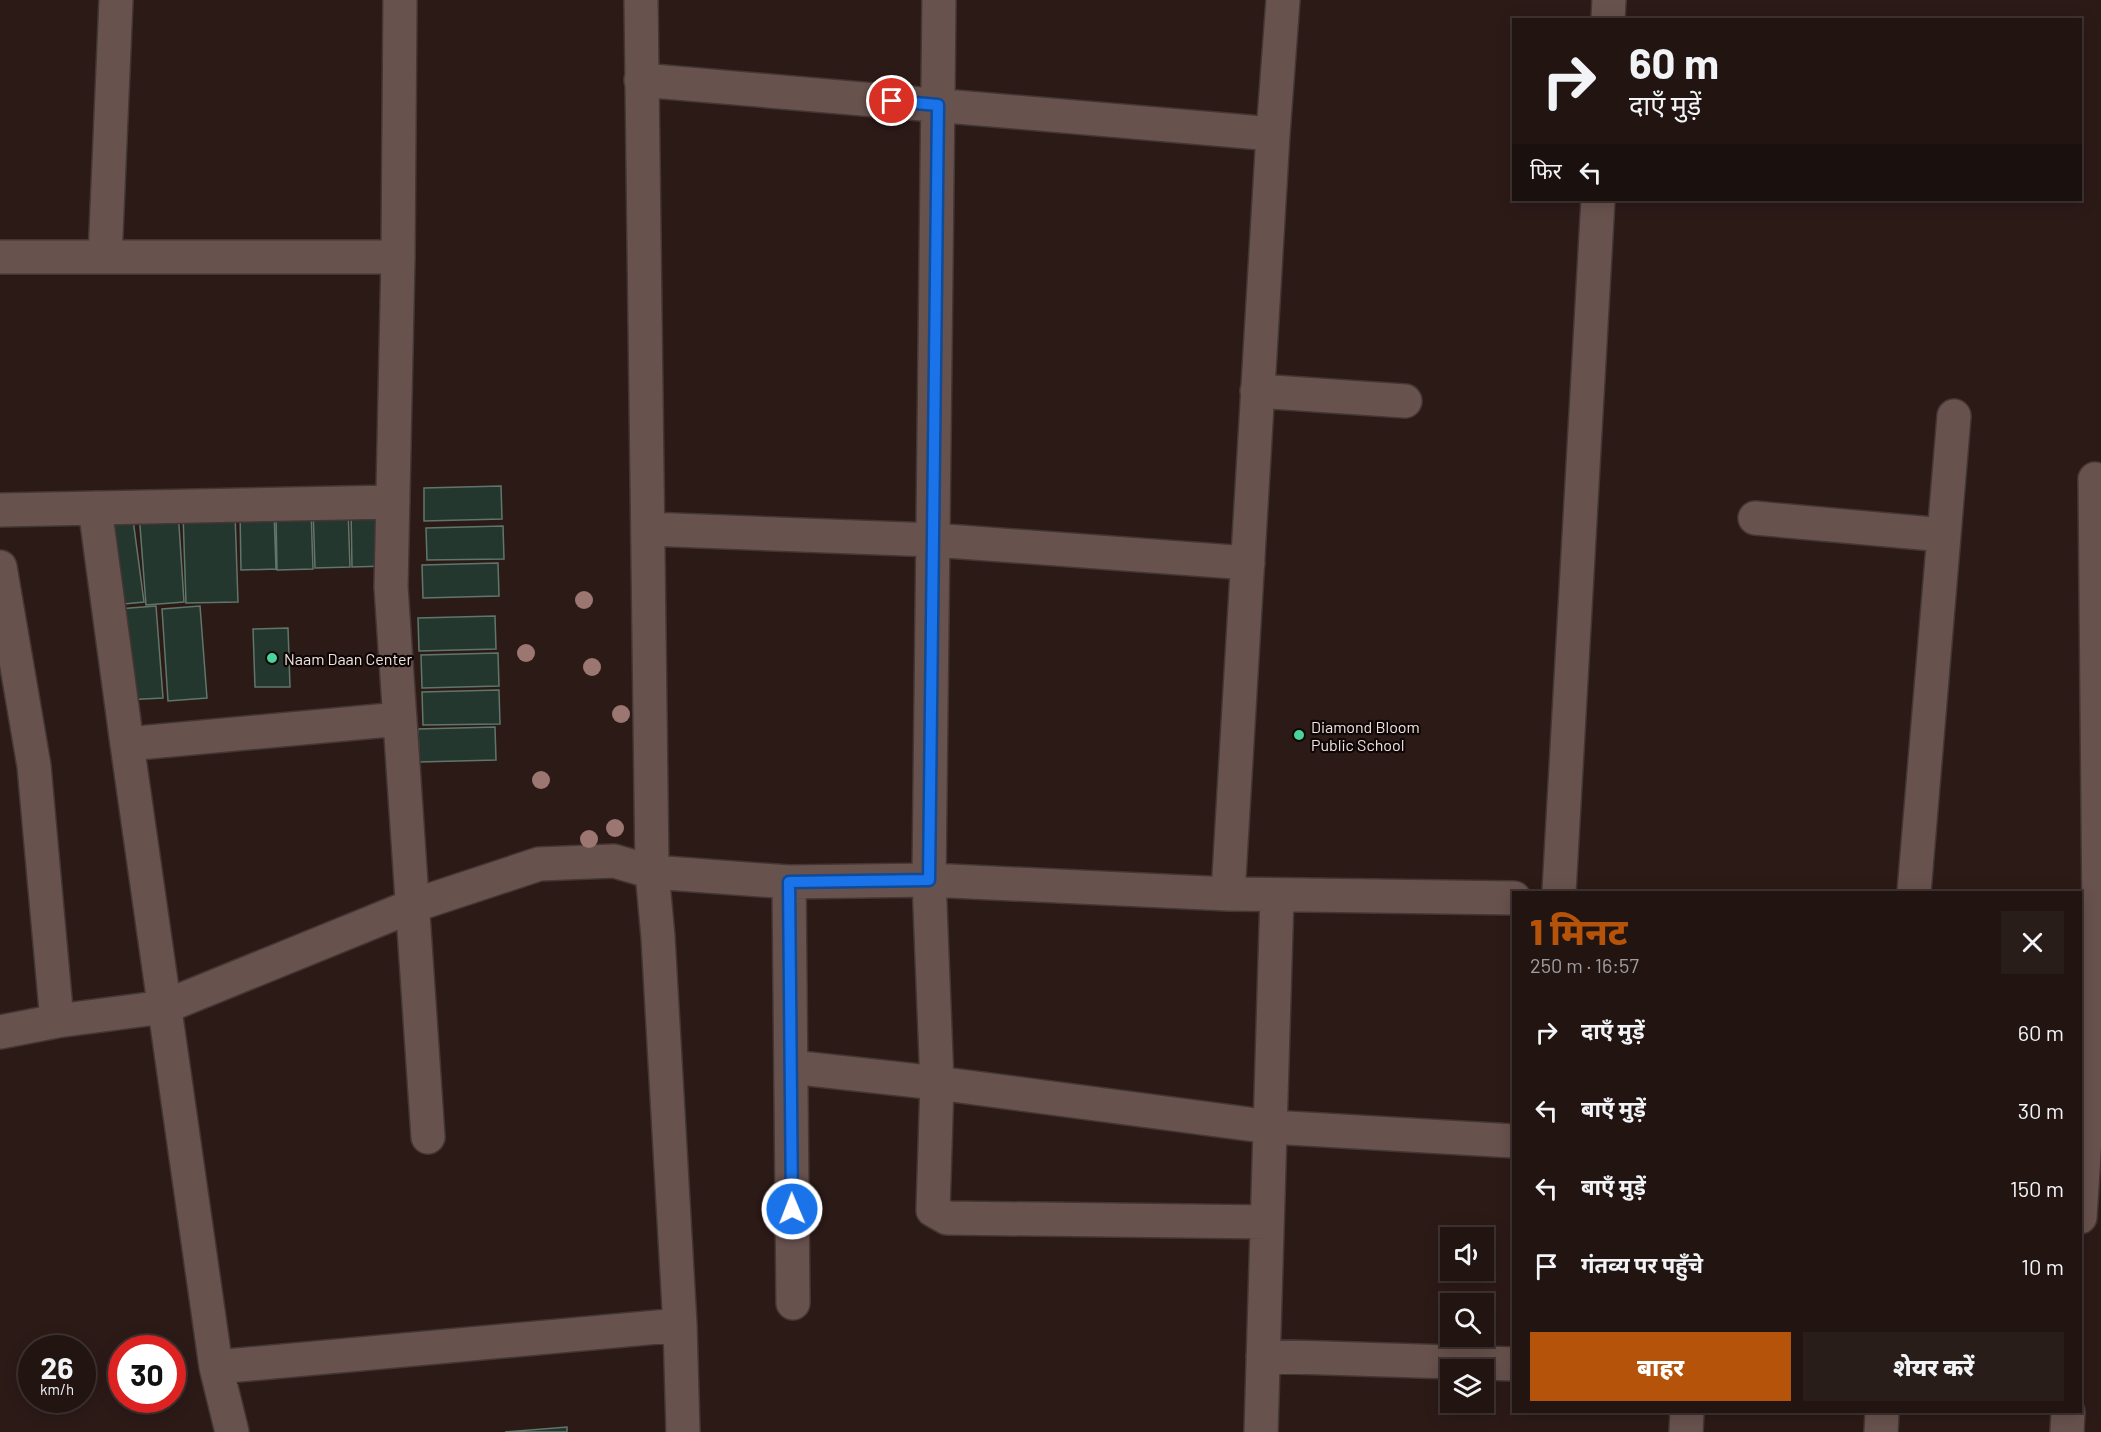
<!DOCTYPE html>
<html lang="hi">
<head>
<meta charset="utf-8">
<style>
  body { margin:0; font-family:Barlow,"Noto Sans Devanagari",sans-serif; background:#291d1a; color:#f1f3f6; height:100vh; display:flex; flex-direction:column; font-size:22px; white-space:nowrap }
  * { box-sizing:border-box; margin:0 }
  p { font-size:20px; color:#a29e9f }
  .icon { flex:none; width:33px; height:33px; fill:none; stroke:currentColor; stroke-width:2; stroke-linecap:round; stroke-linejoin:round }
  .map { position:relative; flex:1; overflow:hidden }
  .drawer { position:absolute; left:1512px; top:891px; width:570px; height:522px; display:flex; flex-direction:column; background:#211411; border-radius:0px; box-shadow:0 3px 15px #0003,0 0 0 2px #3e3331 }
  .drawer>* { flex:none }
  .guide { position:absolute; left:1512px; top:18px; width:570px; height:183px; border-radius:0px; box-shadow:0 3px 15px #0003,0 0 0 2px #3e3331; background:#211411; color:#f1f3f6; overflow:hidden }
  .controls { position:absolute; left:1440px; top:1227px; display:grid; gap:12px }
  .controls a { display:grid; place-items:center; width:54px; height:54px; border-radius:0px; background:#211411; box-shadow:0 3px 15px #0003,0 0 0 2px #3e3331; font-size:30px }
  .speed { position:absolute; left:18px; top:1335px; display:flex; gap:12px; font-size:30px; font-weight:700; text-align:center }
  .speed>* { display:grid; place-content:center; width:78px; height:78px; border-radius:50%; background:#211411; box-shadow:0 3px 15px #0003,0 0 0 2px #3e3331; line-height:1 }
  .speed small { font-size:15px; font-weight:400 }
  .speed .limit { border:9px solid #d22; background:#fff; color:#111 }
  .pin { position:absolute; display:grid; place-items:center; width:51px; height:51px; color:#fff; margin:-26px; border:3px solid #fff; border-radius:50%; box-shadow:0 2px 6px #0007 }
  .me { position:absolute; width:66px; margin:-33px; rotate:359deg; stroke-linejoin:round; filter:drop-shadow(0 0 4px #0008) }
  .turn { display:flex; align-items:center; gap:21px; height:126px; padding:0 18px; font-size:27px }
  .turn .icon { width:78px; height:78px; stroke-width:2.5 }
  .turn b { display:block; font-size:42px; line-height:51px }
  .then { display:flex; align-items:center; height:57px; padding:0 18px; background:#0003; gap:12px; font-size:22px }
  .round { display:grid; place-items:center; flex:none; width:63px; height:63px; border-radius:0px; background:#291d1a }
  .summary { display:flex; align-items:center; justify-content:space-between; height:102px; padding:0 18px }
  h1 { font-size:36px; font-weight:800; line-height:45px; color:#b45309 }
  .button { display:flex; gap:12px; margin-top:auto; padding:12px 18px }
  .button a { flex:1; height:69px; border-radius:0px; background:#b45309; color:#fff; font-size:24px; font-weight:800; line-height:69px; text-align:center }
  .button a+a { background:#291d1a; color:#f1f3f6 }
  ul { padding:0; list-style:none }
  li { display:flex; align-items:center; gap:18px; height:78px; padding:0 18px }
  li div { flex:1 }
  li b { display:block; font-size:22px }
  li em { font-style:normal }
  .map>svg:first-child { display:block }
  .building { fill:#24372e; stroke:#61766b; stroke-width:1.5 }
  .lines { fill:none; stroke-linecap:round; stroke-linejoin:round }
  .minor-casing { stroke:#443634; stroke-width:36 }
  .minor { stroke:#68524e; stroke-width:33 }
  .tree { fill:#9c7670 }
  .route-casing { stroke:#114b97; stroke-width:15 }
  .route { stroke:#1a73e8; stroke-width:10 }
  .poi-dot { fill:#4ad49c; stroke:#0f0706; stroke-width:2 }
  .labels { text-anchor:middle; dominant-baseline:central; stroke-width:4.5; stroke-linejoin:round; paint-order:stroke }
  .poi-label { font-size:16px; fill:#f0e3e0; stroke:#0f0706; text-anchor:start }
</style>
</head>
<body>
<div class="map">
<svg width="2101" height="1432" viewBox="0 0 2101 1432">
  <rect width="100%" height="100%" fill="#2c1a17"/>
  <path class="building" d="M501,486l1,33 -78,2v-33z
    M348,508l2,59 -35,1 -2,-59z
    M386,508l1,58 -35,1 -1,-58z
    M178,510l6,92 -38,3 -7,-92z
    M311,510l2,59 -36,1 -1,-59z
    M274,511l2,58 -35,1 -1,-58z
    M132,512l12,90 -30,3 -11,-90z
    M235,513l3,89 -52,1 -3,-89z
    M503,526l1,33 -77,1 -1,-32z
    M498,563l1,33 -76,2 -1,-33z
    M156,606l7,92 -39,2 -7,-91z
    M200,606l7,92 -39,3 -6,-92z
    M495,616l1,33 -77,2 -1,-33z
    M288,628l2,59h-35l-2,-58z
    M498,653l1,33 -77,2 -1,-33z
    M499,690l1,34 -77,1 -1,-33z
    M495,727l1,33 -77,2 -1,-33z
    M567,1427v5h-62z"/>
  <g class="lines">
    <g class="minor-casing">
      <path id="minor" d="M400,0l-2,257 -7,330 37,550
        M641,0l11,872 6,65 22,388 3,107
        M939,0l-10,880 8,203 -4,127 14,8 320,4
        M1608,20l1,-20
        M641,80l632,54
        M0,257h398
        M105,257l11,-257
        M1257,391l148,10
        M95,508l32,236 89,623 16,65
        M0,510l393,-8
        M1755,518l189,17
        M648,529l285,11 315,23
        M0,567l34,199 23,255
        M127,744l273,-25
        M789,882l4,421
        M1559,892l39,-692
        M1914,892l40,-476
        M1228,894l45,-760 10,-134
        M0,1032l57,-11 107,-14 248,-101 127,-42 75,-3 38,11 137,10 140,-2 299,14 286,4
        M791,1067l146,16 333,44 244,14
        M2080,1217l19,-301 -4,-437
        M1263,1356l251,8
        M216,1367l464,-42
        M1261,1432l16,-537
        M1686,1432l1,-20
        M1881,1432l1,-20
        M2067,1432l1,-20"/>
    </g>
    <use href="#minor" class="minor"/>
  </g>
  <g class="tree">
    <circle cx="584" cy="600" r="9"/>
    <circle cx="526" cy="653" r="9"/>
    <circle cx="592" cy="667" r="9"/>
    <circle cx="621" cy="714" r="9"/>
    <circle cx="541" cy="780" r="9"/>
    <circle cx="615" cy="828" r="9"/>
    <circle cx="589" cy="839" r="9"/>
  </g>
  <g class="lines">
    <g class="route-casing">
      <path id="route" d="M792,1209l-3,-327 140,-2 9,-775 -46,-4"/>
    </g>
    <use href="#route" class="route"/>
  </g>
  <g class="poi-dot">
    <circle cx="272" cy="658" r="6"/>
    <circle cx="1299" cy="735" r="6"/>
  </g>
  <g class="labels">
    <g class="poi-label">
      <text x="284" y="658">Naam Daan Center</text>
      <text x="1311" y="726">Diamond Bloom<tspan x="1311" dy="18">Public School</tspan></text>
    </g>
  </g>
</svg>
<div class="controls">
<a><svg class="icon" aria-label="sound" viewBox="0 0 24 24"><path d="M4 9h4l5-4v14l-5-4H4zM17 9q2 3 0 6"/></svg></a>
<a><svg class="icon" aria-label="search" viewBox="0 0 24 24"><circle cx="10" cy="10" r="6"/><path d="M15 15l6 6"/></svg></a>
<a><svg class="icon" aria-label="layers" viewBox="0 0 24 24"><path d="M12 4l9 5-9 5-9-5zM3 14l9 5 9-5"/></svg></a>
</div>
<div class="speed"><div>26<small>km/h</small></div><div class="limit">30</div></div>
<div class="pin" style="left:892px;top:101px;background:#d93025"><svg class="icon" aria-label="arrive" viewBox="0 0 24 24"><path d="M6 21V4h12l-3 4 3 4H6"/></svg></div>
<svg class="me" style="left:792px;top:1209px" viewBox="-20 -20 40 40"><circle r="17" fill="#1a73e8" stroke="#fff" stroke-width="3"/><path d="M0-11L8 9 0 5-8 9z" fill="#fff"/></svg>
<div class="guide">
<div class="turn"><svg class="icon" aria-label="right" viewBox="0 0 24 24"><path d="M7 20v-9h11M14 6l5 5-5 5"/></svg><div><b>60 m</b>दाएँ मुड़ें</div></div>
<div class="then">फिर<svg class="icon" aria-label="left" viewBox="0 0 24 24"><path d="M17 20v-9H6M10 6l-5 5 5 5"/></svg></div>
</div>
<section class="drawer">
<div class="summary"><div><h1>1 मिनट</h1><p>250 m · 16:57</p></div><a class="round"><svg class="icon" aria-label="close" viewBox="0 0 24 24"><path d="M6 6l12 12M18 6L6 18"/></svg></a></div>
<ul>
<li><svg class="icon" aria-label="right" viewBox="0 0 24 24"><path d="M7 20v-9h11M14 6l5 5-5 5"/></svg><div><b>दाएँ मुड़ें</b></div><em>60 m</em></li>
<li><svg class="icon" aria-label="left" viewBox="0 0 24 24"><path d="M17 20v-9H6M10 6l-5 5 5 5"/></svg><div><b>बाएँ मुड़ें</b></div><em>30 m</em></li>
<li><svg class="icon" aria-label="left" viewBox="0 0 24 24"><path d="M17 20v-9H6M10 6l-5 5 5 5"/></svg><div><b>बाएँ मुड़ें</b></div><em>150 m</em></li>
<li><svg class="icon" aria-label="arrive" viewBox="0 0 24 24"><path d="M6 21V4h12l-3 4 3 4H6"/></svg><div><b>गंतव्य पर पहुँचे</b></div><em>10 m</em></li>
</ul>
<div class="button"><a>बाहर</a><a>शेयर करें</a></div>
</section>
</div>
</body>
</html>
